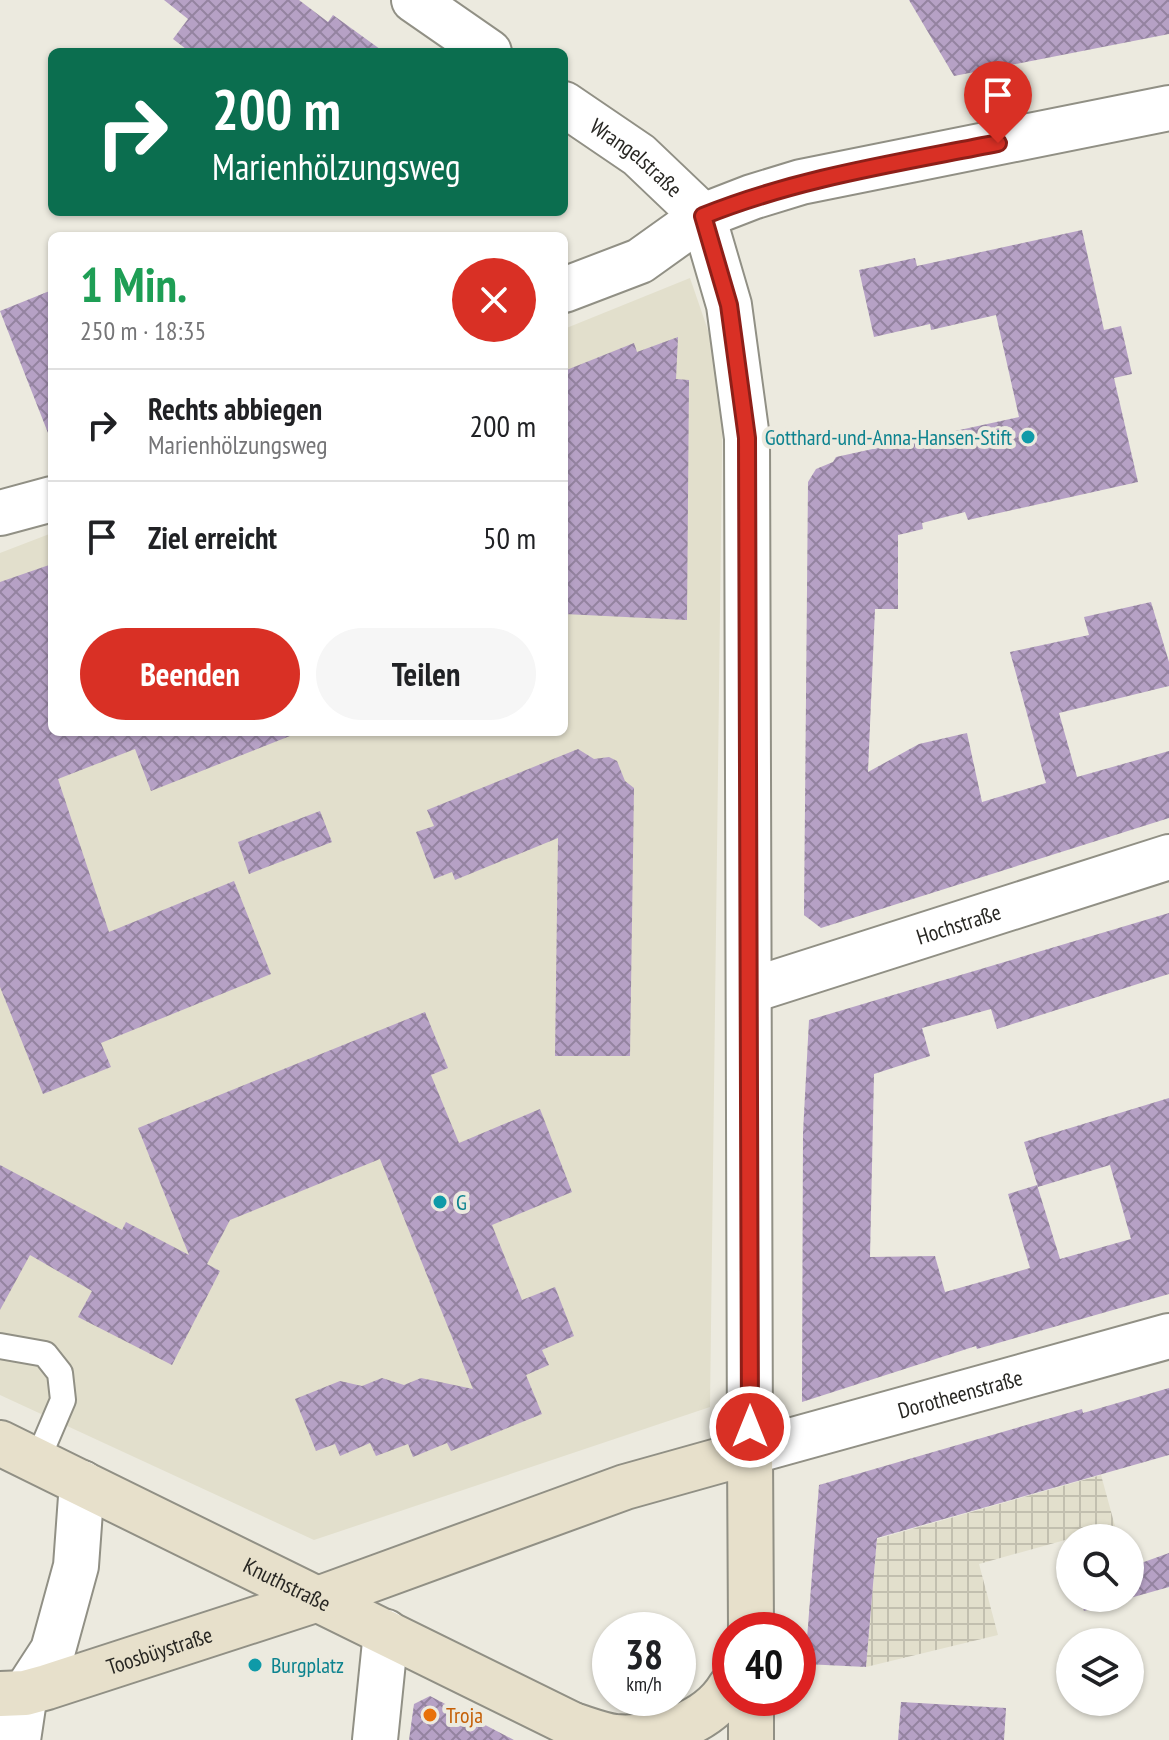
<!DOCTYPE html>
<html lang="de">
<head>
<meta charset="utf-8">
<style>
  body { margin:0; font-family:"PT Sans Narrow",sans-serif; background:#f6f6f6; color:#202124; height:100vh; display:flex; flex-direction:column; font-size:30px; white-space:nowrap }
  * { box-sizing:border-box; margin:0 }
  p { font-size:26px; color:#757577 }
  .icon { flex:none; width:44px; height:44px; fill:none; stroke:currentColor; stroke-width:2; stroke-linecap:round; stroke-linejoin:round }
  .map { position:relative; flex:1; overflow:hidden }
  .drawer { position:absolute; left:48px; top:232px; width:520px; height:504px; display:flex; flex-direction:column; background:#fff; border-radius:12px; box-shadow:0 2px 6px #0004 }
  .drawer>* { flex:none }
  .guide { position:absolute; left:48px; top:48px; width:520px; height:168px; border-radius:12px; box-shadow:0 2px 6px #0004; background:#0b6e4f; color:#fff; overflow:hidden }
  .fabs { position:absolute; left:1056px; top:1524px; display:grid; gap:16px }
  .fabs a { display:grid; place-items:center; width:88px; height:88px; border-radius:50%; background:#fff; box-shadow:0 2px 6px #0004; font-size:40px }
  .speed { position:absolute; left:592px; top:1612px; display:flex; gap:16px; font-size:40px; font-weight:700; text-align:center }
  .speed>* { display:grid; place-content:center; width:104px; height:104px; border-radius:50%; background:#fff; box-shadow:0 2px 6px #0004; line-height:1 }
  .speed small { font-size:20px; font-weight:400 }
  .speed .limit { border:12px solid #d22; background:#fff; color:#111 }
  .pin { position:absolute; display:grid; place-items:center; width:68px; height:68px; color:#fff; margin:-82px -34px; border-radius:50% 50% 50% 0; rotate:-45deg; box-shadow:0 0 8px #0007 }
  .pin .icon { rotate:45deg }
  .me { position:absolute; width:88px; margin:-44px; rotate:0deg; stroke-linejoin:round; filter:drop-shadow(0 0 6px #0008) }
  .turn { display:flex; align-items:center; gap:28px; height:168px; padding:0 32px; font-size:36px }
  .turn .icon { width:104px; height:104px; stroke-width:2.5 }
  .turn b { display:block; font-size:56px; line-height:68px }
  .round { display:grid; place-items:center; flex:none; width:84px; height:84px; border-radius:42px; background:#f6f6f6 }
  .summary { display:flex; align-items:center; justify-content:space-between; height:136px; padding:0 32px }
  h1 { font-size:48px; font-weight:800; line-height:60px; color:#1e9e55 }
  .button { display:flex; gap:16px; margin-top:auto; padding:16px 32px }
  .button a { flex:1; height:92px; border-radius:48px; background:#d93025; color:#fff; font-size:32px; font-weight:800; line-height:92px; text-align:center }
  .button a+a { background:#f6f6f6; color:#202124 }
  ul { padding:0; list-style:none }
  li { display:flex; align-items:center; gap:24px; height:112px; padding:0 32px; border-top:2px solid #e0e0e0 }
  li div { flex:1 }
  li b { display:block; font-size:30px }
  li em { font-style:normal }
  .map>svg:first-child { display:block }
  .built { fill:#e2dfcc }
  .industrial { fill:url(#industrial-grid) }
  .building { fill:url(#building-cross-hatch) }
  .lines { fill:none; stroke-linecap:round; stroke-linejoin:round }
  .service-casing { stroke:#919085; stroke-width:28 }
  .minor-casing { stroke:#919085; stroke-width:48 }
  .tertiary-casing { stroke:#919085; stroke-width:48 }
  .secondary-casing { stroke:#919085; stroke-width:48 }
  .service { stroke:#fff; stroke-width:24 }
  .minor { stroke:#fff; stroke-width:44 }
  .tertiary { stroke:#fff; stroke-width:44 }
  .secondary { stroke:#e7e0cb; stroke-width:44 }
  .route-casing { stroke:#8d1f18; stroke-width:20 }
  .route { stroke:#d93025; stroke-width:14 }
  .culture-dot { fill:#0f9aa8; stroke:#eceadf; stroke-width:3 }
  .food-dot { fill:#e8710a; stroke:#eceadf; stroke-width:3 }
  .labels { text-anchor:middle; dominant-baseline:central; stroke-width:8; stroke-linejoin:round; paint-order:stroke }
  .street-label { font-size:22px; fill:#282723; stroke:#eceadf }
  .culture-label { font-size:22px; fill:#0d838f; stroke:#eceadf; text-anchor:start }
  .food-label { font-size:22px; fill:#c56008; stroke:#eceadf; text-anchor:start }
</style>
</head>
<body>
<div class="map">
<svg width="1169" height="1740" viewBox="0 0 1169 1740">
  <defs>
    <pattern id="industrial-grid" width="8" height="8" patternUnits="userSpaceOnUse" patternTransform="scale(2)"><rect width="8" height="8" fill="#e2dfcc"/><path d="M0 4h8M4 0v8" fill="none" stroke="#c2bfaf"/></pattern>
    <pattern id="building-cross-hatch" width="8" height="8" patternUnits="userSpaceOnUse" patternTransform="scale(2)"><rect width="8" height="8" fill="#b6a1c5"/><path d="M0 0l8 8M0 8l8-8" fill="none" stroke="#9483a0"/></pattern>
  </defs>
  <rect width="100%" height="100%" fill="#eceadf"/>
  <path class="built" d="M690,278l33,96 -13,1033 -396,133 -314,-145v-842l52,-20v199h512v-403z"/>
  <path class="industrial" d="M1101,1475l14,51 -136,38 19,71 -132,32 11,-128z"/>
  <path class="building" d="M164,0h135l29,22 5,-7 51,37h-194l-17,-13 15,-20z
    M909,0h260v34l-215,42z
    M1082,230l22,100 17,-4 11,48 -18,4 24,104 -170,38 -3,-8 -43,11 1,6 -25,6v74h-23l-7,163 51,-28 48,-11 15,69 64,-19 -36,-131 79,-17 -5,-18 67,-15 18,60v24l-110,27 18,64 92,-26v67l-348,110 -17,-13 4,-433 8,-13 17,-7 3,-5 183,-40 -23,-102 -65,15 -1,-6 -56,13 -15,-67 56,-12 2,8z
    M52,290v147l-2,1 -50,-127z
    M678,337l-2,42 13,1 -2,240 -123,-6v-243l70,-28 3,9z
    M52,564v168h243v2l-144,57 -16,-42 -77,30 51,153 125,-51 37,93 -170,69 10,24 -68,27 -43,-107v-405z
    M578,749l16,10 15,-2 8,4 8,20 9,7 -4,268h-75l3,-218 -103,42 -3,-8 -18,7 -18,-47 18,-6 -7,-16z
    M320,811l12,31 -83,32 -11,-32z
    M1169,913v61l-172,55 -6,-20 -69,19 8,28 -56,18 -4,183 65,-1 10,36 85,-24 -22,-74 29,-9 23,74 71,-20 -21,-74 -72,22 -14,-45 145,-44v196l-192,55 -1,-3 -174,56 1,-269 6,-113z
    M425,1012l23,56 -17,7 28,68 81,-34 32,83 -80,33 30,75 33,-13 19,49 -32,14 7,15 -23,10 16,39 -91,37 -4,-8 -34,14 -5,-13 -32,12 -6,-13 -30,13 -5,-12 -19,7 -21,-52 45,-18 22,5 20,-8 22,7 17,-7 52,11 -93,-230 -150,61 -23,44 13,7 -48,94 -94,-48 14,-26 -62,-36 -30,55v-145l122,65 4,-8 63,33 -51,-127z
    M1169,1388v67l-292,83 -11,129 -61,-3 14,-179 263,-76 1,4z
    M1169,1553v34l-39,11v-31z
    M1080,1598h49l-45,13z
    M430,1696l84,44h-105l5,-36z
    M901,1702l105,6 -2,32h-106z"/>
  <g class="lines">
    <g class="service-casing">
      <path id="service" d="M0,1346l45,8 15,19 3,27 -26,61"/>
    </g>
    <g class="minor-casing">
      <g id="minor">
        <path d="M414,0l75,52"/>
        <path id="s1" d="M564,104l75,51 64,61 -63,45 -76,29"/>
        <path d="M0,513l52,-14"/>
        <path id="s2" d="M749,991l420,-134"/>
        <path id="s3" d="M750,1452l419,-116"/>
        <path d="M18,1740l7,-47 28,-43 23,-84 6,-83"/>
        <path d="M375,1740l11,-108"/>
      </g>
    </g>
    <g class="tertiary-casing">
      <path id="tertiary" d="M750,1452l-3,-1014 -18,-133 -26,-89 49,-19 49,-15 368,-74"/>
    </g>
    <g class="secondary-casing">
      <g id="secondary">
        <path id="s4" d="M0,1443l573,282 22,15"/>
        <path id="s5" d="M0,1694l25,-1 22,-6 271,-88 307,-112 125,-35 1,178"/>
        <path d="M751,1698v42"/>
        <path d="M573,1725c13,4 28,10 42,12 40,3 93,-13 115,-50"/>
      </g>
    </g>
    <use href="#service" class="service"/>
    <use href="#minor" class="minor"/>
    <use href="#tertiary" class="tertiary"/>
    <use href="#secondary" class="secondary"/>
  </g>
  <g class="lines">
    <g class="route-casing">
      <path id="route" d="M750,1427l-3,-989 -18,-133 -26,-89c94,-38 195,-53 295,-73"/>
    </g>
    <use href="#route" class="route"/>
  </g>
  <g class="culture-dot">
    <circle cx="1028" cy="437" r="8"/>
    <circle cx="440" cy="1202" r="8"/>
    <circle cx="255" cy="1665" r="8"/>
  </g>
  <circle class="food-dot" cx="430" cy="1715" r="8"/>
  <g class="labels">
    <g class="street-label">
      <text stroke="none"><textPath href="#s1" startOffset="90">Wrangelstraße</textPath></text>
      <text stroke="none"><textPath href="#s2" startOffset="220">Hochstraße</textPath></text>
      <text stroke="none"><textPath href="#s3" startOffset="218">Dorotheenstraße</textPath></text>
      <text stroke="none"><textPath href="#s4" startOffset="320">Knuthstraße</textPath></text>
      <text stroke="none"><textPath href="#s5" startOffset="166">Toosbüystraße</textPath></text>
    </g>
    <g class="culture-label">
      <text x="1012" y="437" text-anchor="end">Gotthard-und-Anna-Hansen-Stift</text>
      <text x="456" y="1202">G</text>
      <text x="271" y="1665">Burgplatz</text>
    </g>
    <g class="food-label">
      <text x="446" y="1715">Troja</text>
    </g>
  </g>
</svg>
<div class="fabs">
<a><svg class="icon" aria-label="search" viewBox="0 0 24 24"><circle cx="10" cy="10" r="6"/><path d="M15 15l6 6"/></svg></a>
<a><svg class="icon" aria-label="layers" viewBox="0 0 24 24"><path d="M12 4l9 5-9 5-9-5zM3 14l9 5 9-5"/></svg></a>
</div>
<div class="speed"><div>38<small>km/h</small></div><div class="limit">40</div></div>
<div class="pin" style="left:998px;top:143px;background:#d93025"><svg class="icon" aria-label="arrive" viewBox="0 0 24 24"><path d="M6 21V4h12l-3 4 3 4H6"/></svg></div>
<svg class="me" style="left:750px;top:1427px" viewBox="-20 -20 40 40"><circle r="17" fill="#d93025" stroke="#fff" stroke-width="3"/><path d="M0-11L8 9 0 5-8 9z" fill="#fff"/></svg>
<div class="guide">
<div class="turn"><svg class="icon" aria-label="right" viewBox="0 0 24 24"><path d="M7 20v-9h11M14 6l5 5-5 5"/></svg><div><b>200 m</b>Marienhölzungsweg</div></div>
</div>
<section class="drawer">
<div class="summary"><div><h1>1 Min.</h1><p>250 m · 18:35</p></div><a class="round" style="background:#d93025;color:#fff"><svg class="icon" aria-label="close" viewBox="0 0 24 24"><path d="M6 6l12 12M18 6L6 18"/></svg></a></div>
<ul>
<li><svg class="icon" aria-label="right" viewBox="0 0 24 24"><path d="M7 20v-9h11M14 6l5 5-5 5"/></svg><div><b>Rechts abbiegen</b><p>Marienhölzungsweg</p></div><em>200 m</em></li>
<li><svg class="icon" aria-label="arrive" viewBox="0 0 24 24"><path d="M6 21V4h12l-3 4 3 4H6"/></svg><div><b>Ziel erreicht</b></div><em>50 m</em></li>
</ul>
<div class="button"><a>Beenden</a><a>Teilen</a></div>
</section>
</div>
</body>
</html>
